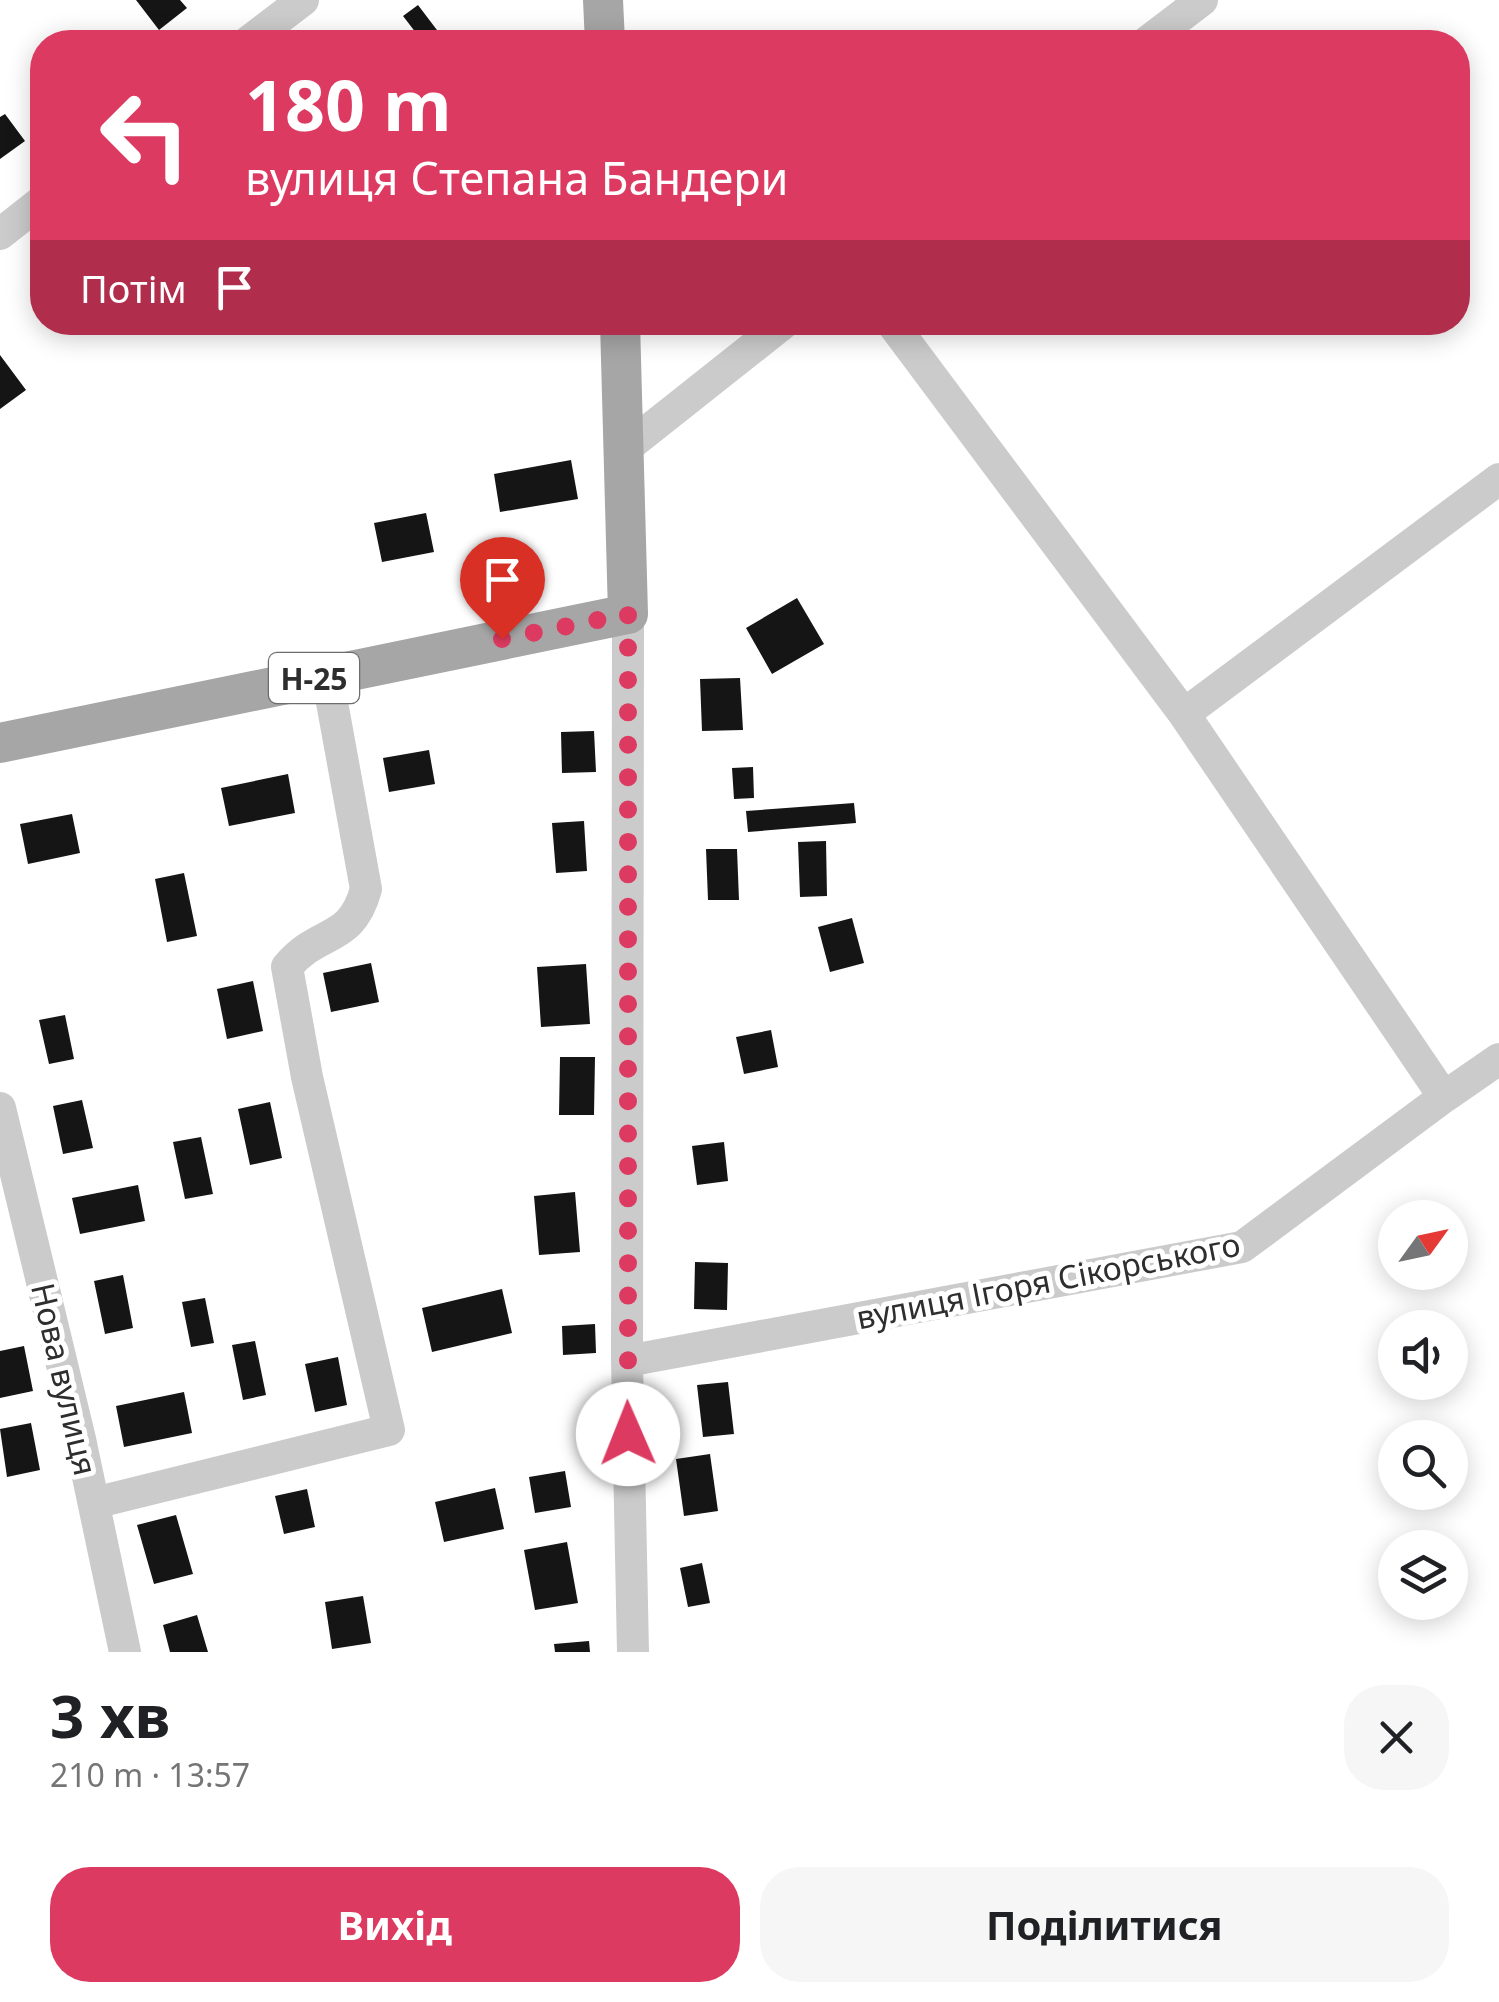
<!DOCTYPE html>
<html lang="uk">
<head>
<meta charset="utf-8">
<style>
  body { margin:0; font-family:"Noto Sans",sans-serif; background:#f6f6f6; color:#202124; height:100vh; display:flex; flex-direction:column; font-size:38px; white-space:nowrap }
  * { box-sizing:border-box; margin:0 }
  p { font-size:32px; color:#757577 }
  .icon { flex:none; width:55px; height:55px; fill:none; stroke:currentColor; stroke-width:2; stroke-linecap:round; stroke-linejoin:round }
  .map { position:relative; height:1652px; overflow:hidden }
  .details { display:flex; flex-direction:column; background:#fff; flex:1 }
  .details>* { flex:none }
  .guide { position:absolute; left:30px; top:30px; width:1440px; height:305px; border-radius:40px; box-shadow:0 5px 25px #0003; background:#dc3a60; color:#fff; overflow:hidden }
  .needle { width:65px; rotate:57deg }
  .controls { position:absolute; left:1378px; top:1200px; display:grid; gap:20px }
  .controls a { display:grid; place-items:center; width:90px; height:90px; border-radius:50%; background:#fff; box-shadow:0 5px 25px #0003; font-size:50px }
  .pin { position:absolute; display:grid; place-items:center; width:85px; height:85px; color:#fff; margin:-102px -42px; border-radius:50% 50% 50% 0; rotate:-45deg; box-shadow:0 0 10px #0007 }
  .pin .icon { rotate:45deg }
  .me { position:absolute; width:110px; margin:-55px; rotate:359deg; stroke-linejoin:round; filter:drop-shadow(0 0 8px #0008) }
  .turn { display:flex; align-items:center; gap:35px; height:210px; padding:0 50px; font-size:45px }
  .turn .icon { width:130px; height:130px; stroke-width:2.5 }
  .turn b { display:block; font-size:70px; line-height:85px }
  .then { display:flex; align-items:center; height:95px; padding:0 50px; background:#0003; gap:20px; font-size:38px }
  .round { display:grid; place-items:center; flex:none; width:105px; height:105px; border-radius:40px; background:#f6f6f6 }
  .summary { display:flex; align-items:center; justify-content:space-between; height:170px; padding:0 50px }
  h1 { font-size:60px; font-weight:700; line-height:75px }
  .action { display:flex; gap:20px; margin-top:auto; padding:20px 50px }
  .action a { flex:1; height:115px; border-radius:40px; background:#dc3a60; color:#fff; font-size:40px; font-weight:700; line-height:115px; text-align:center }
  .action a+a { background:#f6f6f6; color:#202124 }
  .map>svg:first-child { display:block }
  .building { fill:#151515 }
  .lines { fill:none; stroke-linecap:round; stroke-linejoin:round }
  .minor { stroke:#cbcbcb; stroke-width:32 }
  .major { stroke:#a6a6a6; stroke-width:40 }
  .route { stroke:#dc3a60; stroke-width:18; stroke-dasharray:0 32.4 }
  .labels { text-anchor:middle; dominant-baseline:central; stroke-width:10; stroke-linejoin:round; paint-order:stroke }
  .shield { fill:#fff; stroke:#6d6d6d; stroke-width:2.5 }
  .shield-label { font-size:30px; font-weight:bold; fill:#2e2e2e }
  .street-label { font-size:32px; fill:#2e2e2e; stroke:#fff }
</style>
</head>
<body>
<div class="map">
<svg width="1499" height="1652" viewBox="0 0 1499 1652">
  <rect width="100%" height="100%" fill="#fff"/>
  <path class="building" d="M136,0h44l7,8 -28,22z
    M418,5l25,33 -6,4h-14l-20,-26z
    M5,114l20,27 -25,18v-42z
    M0,355l26,35 -26,19z
    M571,460l7,39 -78,13 -6,-38z
    M426,513l8,39 -52,10 -8,-39z
    M797,598l27,46 -52,30 -26,-46z
    M740,678l3,52 -41,1 -2,-52z
    M594,731l2,41 -34,1 -1,-41z
    M429,750l6,34 -46,8 -6,-34z
    M753,767l1,31 -20,1 -2,-31z
    M288,774l7,39 -66,13 -8,-38z
    M854,803l2,20 -108,9 -2,-21z
    M72,814l8,39 -52,11 -8,-40z
    M584,821l3,50 -31,2 -4,-50z
    M826,841l1,55 -27,1 -2,-55z
    M706,849h31l2,51h-31z
    M184,873l13,63 -30,6 -12,-63z
    M852,918l12,45 -34,9 -12,-45z
    M371,963l8,39 -48,10 -8,-39z
    M586,964l4,60 -49,3 -4,-60z
    M253,981l10,50 -36,8 -10,-50z
    M65,1015l9,44 -25,5 -10,-44z
    M771,1030l7,37 -34,7 -8,-37z
    M560,1057h35l-1,58h-35z
    M82,1100l11,48 -30,6 -10,-48z
    M270,1102l12,56 -32,7 -12,-56z
    M201,1137l12,57 -28,5 -12,-57z
    M724,1142l4,39 -31,4 -5,-39z
    M138,1185l7,36 -65,13 -8,-36z
    M575,1192l5,60 -41,3 -5,-59z
    M695,1262l33,1 -1,47 -33,-1z
    M123,1275l10,53 -28,6 -11,-53z
    M502,1289l10,44 -80,19 -10,-44z
    M205,1298l9,45 -23,4 -9,-45z
    M595,1324l1,29 -33,2 -1,-29z
    M255,1341l11,54 -23,5 -11,-55z
    M24,1346l9,45 -33,7v-47z
    M338,1357l9,48 -32,7 -10,-48z
    M728,1382l6,52 -31,3 -6,-52z
    M184,1392l8,41 -68,14 -8,-41z
    M31,1423l9,47 -33,7 -7,-48z
    M710,1454l8,57 -34,5 -8,-57z
    M565,1471l6,36 -36,6 -6,-36z
    M495,1488l9,41 -60,13 -9,-40z
    M307,1489l8,38 -31,7 -9,-38z
    M176,1515l17,59 -39,10 -17,-59z
    M567,1542l11,61 -43,7 -11,-60z
    M702,1563l8,40 -22,4 -8,-39z
    M363,1596l8,47 -39,6 -7,-47z
    M197,1615l11,37h-38l-7,-27z
    M589,1641l1,11h-35l-1,-8z"/>
  <g class="lines">
    <path class="minor" d="M248,42l55,-42
      M1147,42l55,-42
      M0,234l42,-33
      M626,448l159,-126
      M628,614l-1,747 6,291
      M1184,714l315,-235
      M1444,1097l55,-38
      M0,1108l80,331 45,213
      M627,1361l615,-114 202,-150 -260,-383 -293,-392
      M94,1503l295,-73 -82,-353 -20,-110c32,-39 64,-23 79,-78l-39,-214"/>
    <path class="major" d="M603,0l2,42
      M0,743l628,-129 -8,-292"/>
  </g>
  <g class="lines">
    <path class="route" d="M502,639l126,-25v820"/>
  </g>
  <g class="labels">
    <rect class="shield" x="269" y="653" width="90" height="50" rx="8"/>
    <g class="shield-label">
      <text x="314" y="678">Н-25</text>
    </g>
    <g class="street-label">
      <text transform="translate(1048 1280) rotate(-11)">вулиця Ігоря Сікорського</text>
      <text transform="translate(65 1379) rotate(77)">Нова вулиця</text>
    </g>
  </g>
</svg>
<div class="controls">
<a><svg class="needle" viewBox="-14 -14 28 28"><path d="M0-13l5 13h-10z" fill="#e53935"/><path d="M0 13l5-13h-10z" fill="#757577"/></svg></a>
<a><svg class="icon" aria-label="sound" viewBox="0 0 24 24"><path d="M4 9h4l5-4v14l-5-4H4zM17 9q2 3 0 6"/></svg></a>
<a><svg class="icon" aria-label="search" viewBox="0 0 24 24"><circle cx="10" cy="10" r="6"/><path d="M15 15l6 6"/></svg></a>
<a><svg class="icon" aria-label="layers" viewBox="0 0 24 24"><path d="M12 4l9 5-9 5-9-5zM3 14l9 5 9-5"/></svg></a>
</div>
<div class="pin" style="left:502px;top:639px;background:#d93025"><svg class="icon" aria-label="arrive" viewBox="0 0 24 24"><path d="M6 21V4h12l-3 4 3 4H6"/></svg></div>
<svg class="me" style="left:628px;top:1434px" viewBox="-20 -20 40 40"><circle r="19" fill="#fff"/><path d="M0-13L10 11 0 6-10 11z" fill="#dc3a60"/></svg>
<div class="guide">
<div class="turn"><svg class="icon" aria-label="left" viewBox="0 0 24 24"><path d="M17 20v-9H6M10 6l-5 5 5 5"/></svg><div><b>180 m</b>вулиця Степана Бандери</div></div>
<div class="then">Потім<svg class="icon" aria-label="arrive" viewBox="0 0 24 24"><path d="M6 21V4h12l-3 4 3 4H6"/></svg></div>
</div>
</div>
<section class="details">
<div class="summary"><div><h1>3 хв</h1><p>210 m · 13:57</p></div><a class="round"><svg class="icon" aria-label="close" viewBox="0 0 24 24"><path d="M6 6l12 12M18 6L6 18"/></svg></a></div>
<div class="action"><a>Вихід</a><a>Поділитися</a></div>
</section>
</body>
</html>
